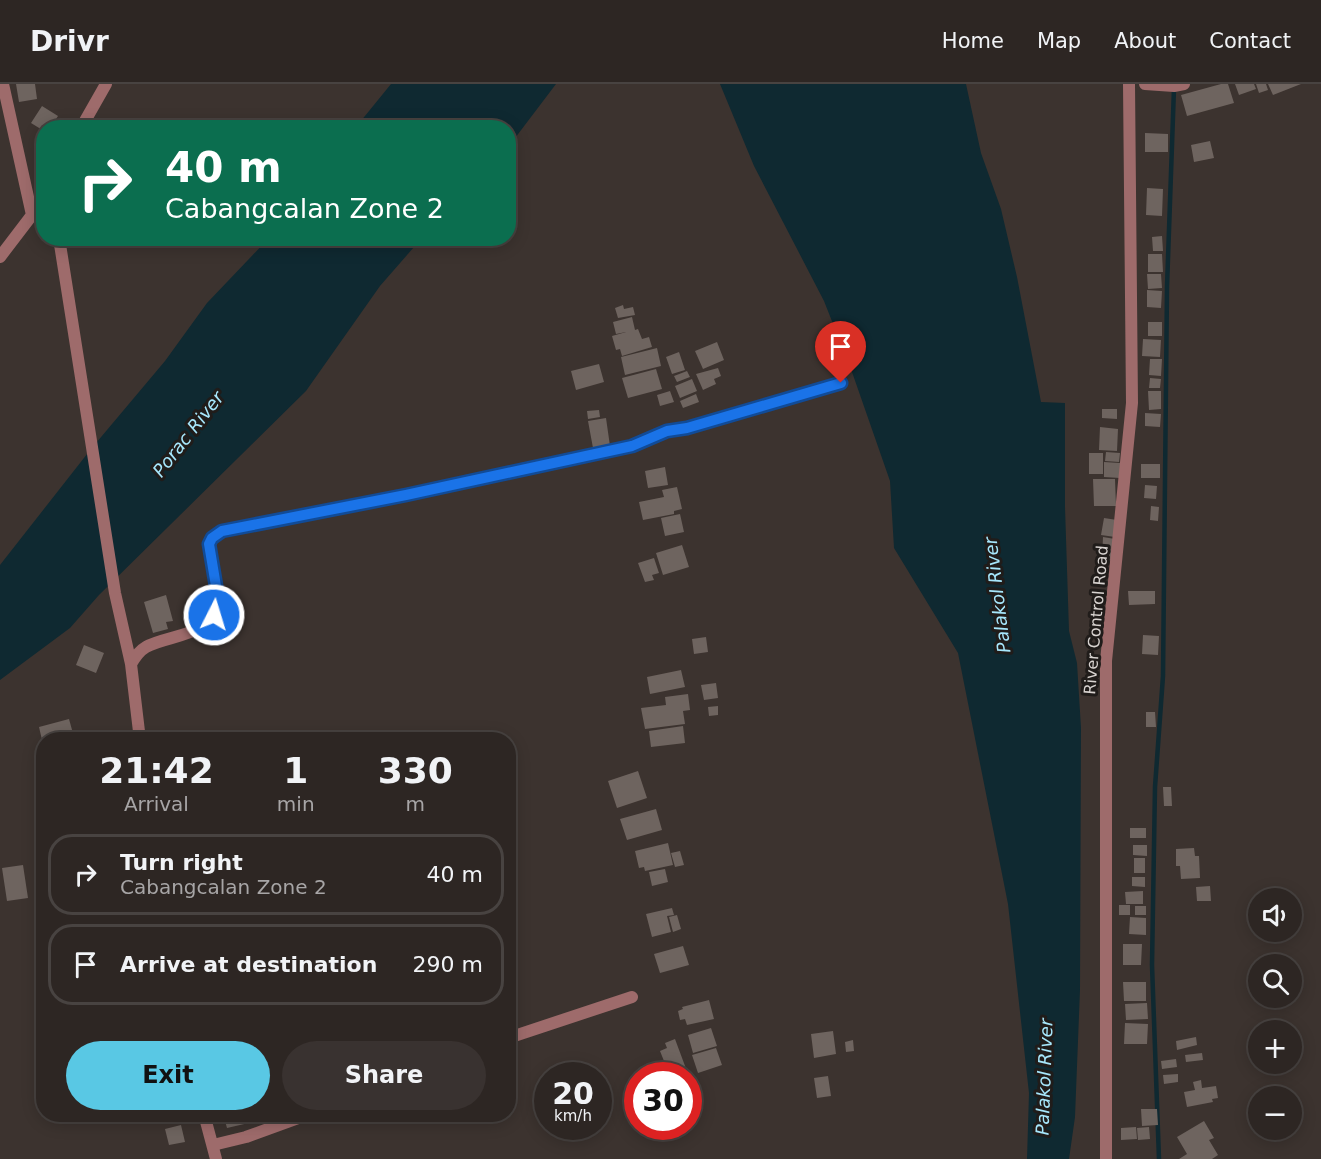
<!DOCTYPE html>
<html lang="en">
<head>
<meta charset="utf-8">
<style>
  body { margin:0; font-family:"DejaVu Sans",sans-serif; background:#393230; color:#f1f3f6; height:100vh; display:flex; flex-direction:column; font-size:22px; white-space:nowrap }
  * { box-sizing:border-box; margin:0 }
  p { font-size:20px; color:#a7a5a6 }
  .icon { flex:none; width:33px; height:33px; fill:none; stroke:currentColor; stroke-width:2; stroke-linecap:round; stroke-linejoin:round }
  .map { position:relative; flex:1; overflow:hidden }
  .details { position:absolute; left:36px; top:648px; width:480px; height:390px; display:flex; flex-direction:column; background:#2d2623; border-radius:24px; box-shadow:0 3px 15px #0003,0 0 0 2px #484341 }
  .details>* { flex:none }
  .banner { position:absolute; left:36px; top:36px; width:480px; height:126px; border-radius:24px; box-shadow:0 3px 15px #0003,0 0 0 2px #484341; background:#0b6e4f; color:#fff; overflow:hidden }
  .buttons { position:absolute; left:1248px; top:804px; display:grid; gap:12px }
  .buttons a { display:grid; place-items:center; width:54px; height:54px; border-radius:50%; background:#2d2623; box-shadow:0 3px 15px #0003,0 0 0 2px #484341; font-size:30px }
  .speed { position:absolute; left:534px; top:978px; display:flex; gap:12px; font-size:30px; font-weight:700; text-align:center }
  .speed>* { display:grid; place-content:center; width:78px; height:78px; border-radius:50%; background:#2d2623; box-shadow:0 3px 15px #0003,0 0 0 2px #484341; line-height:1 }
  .speed small { font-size:15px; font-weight:400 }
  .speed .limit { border:9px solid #d22; background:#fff; color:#111 }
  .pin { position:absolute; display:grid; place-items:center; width:51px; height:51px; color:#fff; margin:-62px -26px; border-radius:50% 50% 50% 0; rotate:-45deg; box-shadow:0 0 6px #0007 }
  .pin .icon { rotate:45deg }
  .me { position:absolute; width:66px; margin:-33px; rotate:5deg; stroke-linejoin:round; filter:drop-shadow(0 0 4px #0008) }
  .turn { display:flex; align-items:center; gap:21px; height:126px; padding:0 30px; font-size:27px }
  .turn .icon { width:78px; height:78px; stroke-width:2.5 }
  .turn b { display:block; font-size:42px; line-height:51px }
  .eta { display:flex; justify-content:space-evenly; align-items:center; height:102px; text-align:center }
  .eta b { font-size:36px; font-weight:800; line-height:42px }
  .cta { display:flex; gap:12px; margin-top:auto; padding:12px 30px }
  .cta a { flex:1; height:69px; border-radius:36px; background:#59c8e4; color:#111; font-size:24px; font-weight:800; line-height:69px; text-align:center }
  .cta a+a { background:#393230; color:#f1f3f6 }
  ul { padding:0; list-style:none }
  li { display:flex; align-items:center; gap:18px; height:81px; margin:0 12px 9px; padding:0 18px; border:3px solid #484341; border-radius:24px }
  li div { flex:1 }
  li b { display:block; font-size:22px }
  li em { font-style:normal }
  header { display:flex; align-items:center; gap:36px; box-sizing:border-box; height:84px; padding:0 30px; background:#2d2623; border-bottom:2px solid #484341 }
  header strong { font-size:28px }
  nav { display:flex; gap:33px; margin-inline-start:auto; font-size:21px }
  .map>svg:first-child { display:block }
  .water { fill:#0f2931 }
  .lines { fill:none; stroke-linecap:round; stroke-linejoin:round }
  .stream { stroke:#0f2931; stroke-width:4.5 }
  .building { fill:#6e645f }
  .minor { stroke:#9e6b6b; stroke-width:12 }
  .tertiary { stroke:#9e6b6b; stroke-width:12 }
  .route-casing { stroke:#114b97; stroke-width:15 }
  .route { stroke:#1a73e8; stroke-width:10 }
  .labels { text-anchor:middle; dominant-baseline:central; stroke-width:6; stroke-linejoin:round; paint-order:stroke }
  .street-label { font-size:16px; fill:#d8d3d0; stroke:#201c1a }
  .water-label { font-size:18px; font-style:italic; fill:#a7e7fc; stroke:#201c1a }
</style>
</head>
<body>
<header>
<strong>Drivr</strong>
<nav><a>Home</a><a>Map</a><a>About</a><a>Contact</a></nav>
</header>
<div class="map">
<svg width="1321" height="1075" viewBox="0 0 1321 1075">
  <rect width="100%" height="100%" fill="#3c332f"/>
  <path class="water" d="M391,0h165l-47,62 -1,-18 -152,-1z
    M720,0h246l15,69 20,56 16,68 24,125 24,1v104l4,124 8,32 4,65 -1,262 -5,127 -6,42h-42l2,-66 -21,-189 -50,-251 -64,-105 -4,-67 -38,-109 -28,-71 -70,-135z
    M268,155h153l-41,47 -74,105 -207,204 -29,33 -70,52v-115l91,-116 74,-88 42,-58z"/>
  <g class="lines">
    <path class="stream" d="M1159,1075l-7,-194 3,-178 8,-111 4,-389 7,-199"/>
  </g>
  <path class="building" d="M16,0h19l2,15 -18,3z
    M1221,0h7l6,19 -47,13 -6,-21z
    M1235,0h19l2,5 -17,6z
    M1256,0h10l2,6 -9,3z
    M1268,0h33l-28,11z
    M42,22l16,10 -8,12h-6v3l-13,-8z
    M147,34l19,10h-24z
    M1145,49l23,1v18h-23z
    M1210,57l4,17 -20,4 -3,-17z
    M1147,104l16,1 -1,27 -16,-1z
    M1162,152l1,15h-10l-1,-14z
    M1148,170h14l1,18h-15z
    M1147,190h14l1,14 -14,1z
    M1147,206l15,1 -1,17 -14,-1z
    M623,221l1,4 9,-2 2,8 -17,3 -3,-10z
    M632,233l3,13 3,-1 4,10 7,-2 3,10 -30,9 -2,-7 -4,1 -4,-14 14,-4 -10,2 -3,-12z
    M1148,238h14v14h-14z
    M1143,255l18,1 -1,17 -18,-1z
    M717,258l7,18 -21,9 -8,-18z
    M657,264l4,18 -36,9 -4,-18z
    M679,268l6,18 -13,4 -6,-17z
    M1150,275h12l-1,17 -12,-1z
    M599,280l5,18 -28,8 -5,-19z
    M718,284l3,8 -7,3 2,5 -13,6 -7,-16z
    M656,285l6,20 -34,9 -6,-20z
    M687,287l3,6 -13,5 -3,-6z
    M1150,294l11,1 -1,9h-11z
    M692,295l5,12 -17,7 -5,-12z
    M670,307l4,11 -14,4 -3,-11z
    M1148,307h13v18l-12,1z
    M696,310l3,8 -16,6 -3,-7z
    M1102,325h15v10l-15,-1z
    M599,326l1,7 -12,2 -1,-8z
    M1145,329l16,1 -1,13 -15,-1z
    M606,334l4,28 -17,2 -5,-27z
    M1100,343l18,2 -1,22 -18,-1z
    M1106,368l14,1 -1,9 -14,-1z
    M1089,369h14v21h-14z
    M1104,378l16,1v15l-16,-1z
    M1141,380h19v14h-19z
    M665,383l3,18 -20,3 -3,-17z
    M1093,395h22l1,27h-22z
    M1145,401l12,1 -1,13 -12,-1z
    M677,403l5,22 -8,2v3l-31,6 -4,-18 25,-5 -2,-7z
    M1151,422l8,1 -1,14 -8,-1z
    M680,430l4,18 -19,4 -4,-18z
    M1104,434l13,2 -2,17 -14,-2z
    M1103,453l12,2 -2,22 -11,-2z
    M682,461l7,22 -26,8 -7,-22z
    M654,474l5,15 -7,2 2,5 -9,2 -7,-19z
    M1128,507h27v13l-26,1z
    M166,511l7,26 -7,1 2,7 -15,4 -9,-31z
    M1143,551l16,1 -1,19 -16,-1z
    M706,553l2,15 -14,2 -2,-15z
    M84,561l20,8 -8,20 -20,-8z
    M681,586l4,17 -35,7 -3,-17z
    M716,599l2,15 -14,2 -3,-15z
    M688,610l2,16 -7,1 2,13 -40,5 -4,-21 25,-3 -1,-8z
    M718,622v9l-9,1 -1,-9z
    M1146,628h9l1,15h-10z
    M69,635l5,18 -32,3 -3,-13z
    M683,642l2,17 -34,4 -2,-16z
    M638,687l9,27 -30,10 -9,-27z
    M1163,703h8l1,19h-8z
    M656,725l6,21 -35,10 -7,-21z
    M1130,744h16v10h-16z
    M668,759l5,22 -28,6 -1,-4 -5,1 -4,-17z
    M1133,761h14v11l-14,-1z
    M1194,764l1,8h4l1,22 -19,1 -1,-13h-4v-17z
    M680,767l4,14 -9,2 -4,-14z
    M1134,774h11v15h-11z
    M23,781l5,33 -21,3 -5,-33z
    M665,785l3,13 -16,4 -3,-14z
    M1132,793h13v10l-13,-1z
    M1210,802l1,15h-14l-1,-14z
    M1143,807v13h-17l-1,-12z
    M1119,821h11v10h-11z
    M1135,822h11v9h-11z
    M672,824l2,7 -7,1 4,16 -19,5 -6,-23z
    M677,831l4,14 -8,3 -4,-15z
    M1130,833l16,1v17l-17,-1z
    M1123,860h19l-1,21h-18z
    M683,862l6,19 -29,8 -6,-19z
    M1123,898h23v19h-22z
    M709,916l5,19 -27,6 -2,-6 -5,1 -2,-9 5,-2 -1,-2z
    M1147,919l1,16 -22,1 -1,-16z
    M1125,939l23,1 -1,20h-23z
    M711,944l6,18 -24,7 -5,-18z
    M833,947l3,23 -22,4 -3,-24z
    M1196,953l1,8 -20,5 -1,-9z
    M675,955l13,35 -4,2h-14l-10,-25 7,-3 -2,-5z
    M853,956l1,11 -8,1 -1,-10z
    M716,964l6,17 -24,8 -6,-18z
    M1202,969l1,7 -17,2 -1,-7z
    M1176,975l1,8 -15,2 -1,-8z
    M1178,990v8l-14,2 -1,-9z
    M828,992l3,20 -14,2 -3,-20z
    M1201,996l1,8 14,-2 2,12 -6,1 1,3 -26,5 -3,-15 11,-2 -2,-8z
    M1141,1025h16l1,16 -16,1z
    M177,1030h20v3l-19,4z
    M223,1030h28l2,8 -26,6z
    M1204,1037l10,17 -5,2 9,15 -6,4h-33l8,-5 -10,-17z
    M181,1041l4,17 -16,3 -4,-16z
    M1136,1043l1,12 -16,1v-12z
    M1149,1043l1,12 -12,1 -1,-12z"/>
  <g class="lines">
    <path class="minor" d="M1145,0l29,2 10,-2
      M81,44l25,-44
      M32,131l12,-20
      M59,154l56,355 16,71
      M140,656l-9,-76c4,-7 8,-13 15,-17 23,-13 71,-10 72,-48 1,-18 -9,-36 -9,-54l2,-7 11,-7 184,-36 226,-49 35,-15 20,-3 154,-45
      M508,954l124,-41
      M204,1030l12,45
      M213,1061l33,-8 63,-23
      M1106,1075v-498l26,-258 -3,-319"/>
    <path class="tertiary" d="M0,173l32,-42 -29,-131"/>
  </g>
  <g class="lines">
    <g class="route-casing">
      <path id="route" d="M214,531l4,-17 -9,-54 3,-6 10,-7 184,-36 226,-49 35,-15 20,-3 154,-45"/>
    </g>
    <use href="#route" class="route"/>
  </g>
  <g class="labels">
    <g class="street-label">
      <text transform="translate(1096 536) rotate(-85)">River Control Road</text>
    </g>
    <g class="water-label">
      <text transform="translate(188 350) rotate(-52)">Porac River</text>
      <text transform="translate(997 511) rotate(-97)">Palakol River</text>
      <text transform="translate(1044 993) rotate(-88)">Palakol River</text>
    </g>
  </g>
</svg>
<div class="buttons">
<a><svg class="icon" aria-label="sound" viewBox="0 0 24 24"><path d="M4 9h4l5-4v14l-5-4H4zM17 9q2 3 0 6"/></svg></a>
<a><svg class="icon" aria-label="search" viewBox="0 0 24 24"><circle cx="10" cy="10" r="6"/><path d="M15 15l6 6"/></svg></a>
<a>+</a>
<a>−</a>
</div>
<div class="speed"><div>20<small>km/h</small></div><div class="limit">30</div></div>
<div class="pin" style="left:841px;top:299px;background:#d93025"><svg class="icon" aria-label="arrive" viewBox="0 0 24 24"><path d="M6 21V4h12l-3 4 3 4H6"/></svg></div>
<svg class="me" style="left:214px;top:531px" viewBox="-20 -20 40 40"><circle r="17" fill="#1a73e8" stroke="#fff" stroke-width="3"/><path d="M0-11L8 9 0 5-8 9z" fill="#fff"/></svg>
<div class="banner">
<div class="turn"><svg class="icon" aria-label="right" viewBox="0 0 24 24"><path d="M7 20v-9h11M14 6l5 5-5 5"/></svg><div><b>40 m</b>Cabangcalan Zone 2</div></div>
</div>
<section class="details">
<div class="eta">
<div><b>21:42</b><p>Arrival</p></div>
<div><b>1</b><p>min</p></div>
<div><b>330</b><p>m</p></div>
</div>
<ul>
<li><svg class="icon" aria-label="right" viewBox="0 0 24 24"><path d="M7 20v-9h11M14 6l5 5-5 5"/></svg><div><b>Turn right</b><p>Cabangcalan Zone 2</p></div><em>40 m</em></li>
<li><svg class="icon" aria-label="arrive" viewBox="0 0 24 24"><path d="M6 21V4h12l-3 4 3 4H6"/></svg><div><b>Arrive at destination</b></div><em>290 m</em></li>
</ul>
<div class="cta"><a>Exit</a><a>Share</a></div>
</section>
</div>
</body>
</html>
